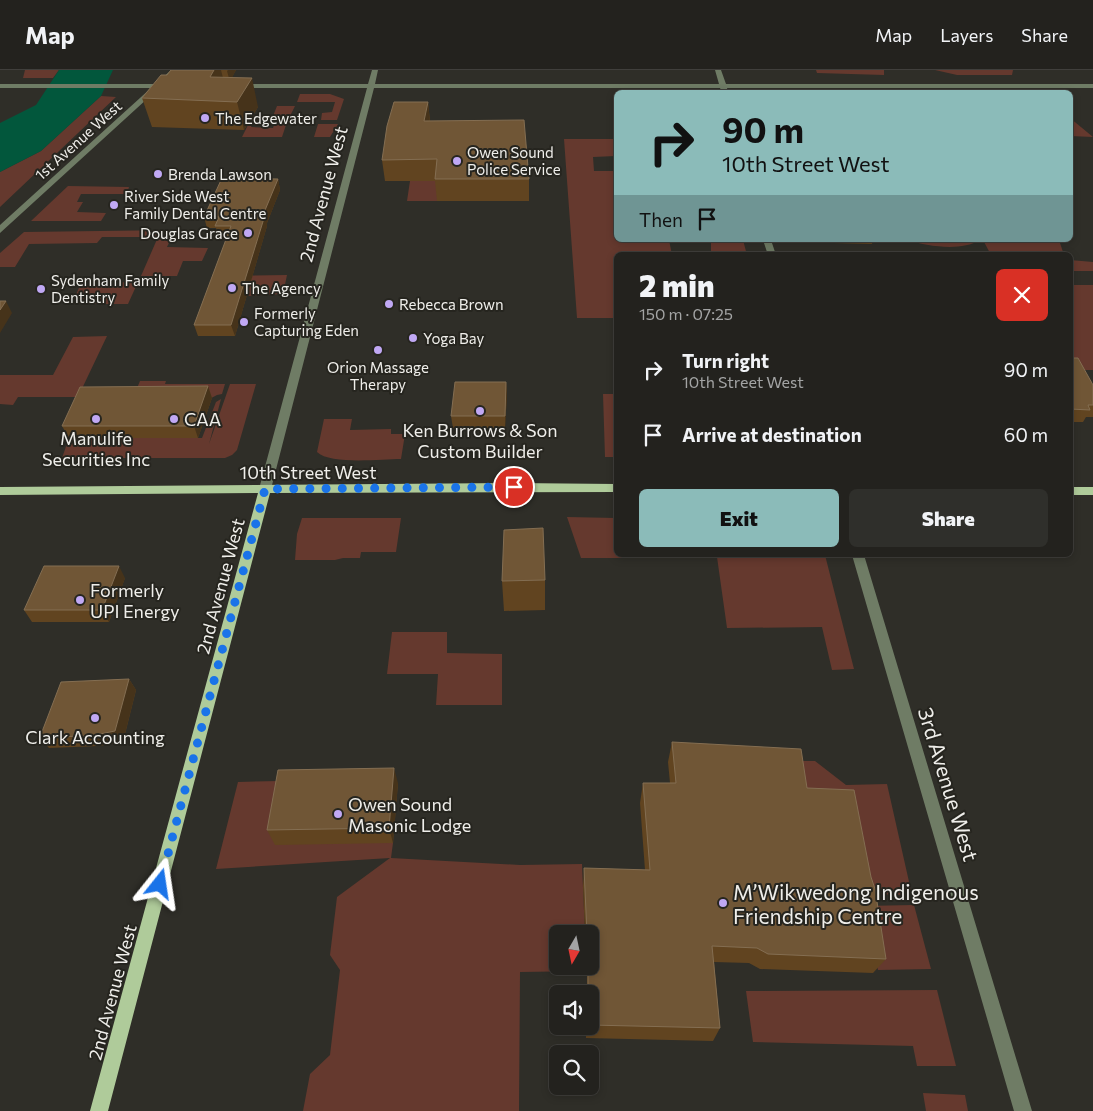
<!DOCTYPE html>
<html lang="en">
<head>
<meta charset="utf-8">
<style>
  body { margin:0; font-family:Commissioner,sans-serif; background:#2f2f2b; color:#f1f3f6; height:100vh; display:flex; flex-direction:column; font-size:19px; white-space:nowrap }
  * { box-sizing:border-box; margin:0 }
  p { font-size:16px; color:#a3a4a4 }
  .icon { flex:none; width:28px; height:28px; fill:none; stroke:currentColor; stroke-width:2; stroke-linecap:round; stroke-linejoin:round }
  .map { position:relative; flex:1; overflow:hidden }
  .drawer { position:absolute; left:614px; top:182px; width:459px; height:305px; display:flex; flex-direction:column; background:#23221e; border-radius:8px; box-shadow:0 2px 8px #0003,0 0 0 1px #403f3c }
  .drawer>* { flex:none }
  .banner { position:absolute; left:614px; top:20px; width:459px; height:152px; border-radius:8px; box-shadow:0 2px 8px #0003,0 0 0 1px #403f3c; background:#8bbbb9; color:#111; overflow:hidden }
  .needle { width:32px; rotate:189deg }
  .tools { position:absolute; left:549px; top:855px; display:grid; gap:10px }
  .tools a { display:grid; place-items:center; width:50px; height:50px; border-radius:8px; background:#23221e; box-shadow:0 2px 8px #0003,0 0 0 1px #403f3c; font-size:25px }
  .pin { position:absolute; display:grid; place-items:center; width:42px; height:42px; color:#fff; margin:-21px; border:2px solid #fff; border-radius:50%; box-shadow:0 1px 5px #0007 }
  .me { position:absolute; width:55px; margin:-28px; rotate:15deg; stroke-linejoin:round; filter:drop-shadow(0 0 4px #0008) }
  .turn { display:flex; align-items:center; gap:18px; height:105px; padding:0 25px; font-size:22px }
  .turn .icon { width:65px; height:65px; stroke-width:2.5 }
  .turn b { display:block; font-size:35px; line-height:42px }
  .then { display:flex; align-items:center; height:48px; padding:0 25px; background:#0003; gap:10px; font-size:19px }
  .round { display:grid; place-items:center; flex:none; width:52px; height:52px; border-radius:8px; background:#2f2f2b }
  .summary { display:flex; align-items:center; justify-content:space-between; height:85px; padding:0 25px }
  h1 { font-size:30px; font-weight:800; line-height:38px }
  .cta { display:flex; gap:10px; margin-top:auto; padding:10px 25px }
  .cta a { flex:1; height:58px; border-radius:8px; background:#8bbbb9; color:#111; font-size:20px; font-weight:800; line-height:58px; text-align:center }
  .cta a+a { background:#2f2f2b; color:#f1f3f6 }
  ul { padding:0; list-style:none }
  li { display:flex; align-items:center; gap:15px; height:65px; padding:0 25px }
  li div { flex:1 }
  li b { display:block; font-size:19px }
  li em { font-style:normal }
  header { display:flex; align-items:center; gap:30px; box-sizing:border-box; height:70px; padding:0 25px; background:#23221e; border-bottom:1px solid #403f3c }
  header strong { font-size:24px }
  nav { display:flex; gap:28px; margin-inline-start:auto; font-size:18px }
  .map>svg:first-child { display:block }
  .green { fill:#65392e }
  .water { fill:#02573c }
  .lines { fill:none; stroke-linecap:round; stroke-linejoin:round }
  .minor { fill:#6f7c65; fill-rule:evenodd }
  .major { fill:#afcb9a; fill-rule:evenodd }
  .wall { fill:#614420 }
  .shaded-wall { fill:#46331a }
  .building { fill:#705636; stroke:#846e52 }
  .route { stroke:#1a73e8; stroke-width:9; stroke-dasharray:0 16.2 }
  .poi-dot { fill:#c0a8f4; stroke:#26251f; stroke-width:2 }
  .labels { text-anchor:middle; dominant-baseline:central; stroke-width:4; stroke-linejoin:round; paint-order:stroke }
  .far-poi-label { font-size:15px; fill:#efeeea; stroke:#26251f; text-anchor:start }
  .far-street-label { font-size:15px; fill:#efeeea; stroke:#26251f }
  .street-label { font-size:18px; fill:#efeeea; stroke:#26251f }
  .poi-label { font-size:18px; fill:#efeeea; stroke:#26251f; text-anchor:start }
  .near-street-label { font-size:21px; fill:#efeeea; stroke:#26251f }
  .near-poi-label { font-size:21px; fill:#efeeea; stroke:#26251f; text-anchor:start }
</style>
</head>
<body>
<header>
<strong>Map</strong>
<nav><a>Map</a><a>Layers</a><a>Share</a></nav>
</header>
<div class="map">
<svg width="1093" height="1041" viewBox="0 0 1093 1041">
  <rect width="100%" height="100%" fill="#2f2e28"/>
  <path class="green" d="M25,0h34l-6,8h-30z
    M816,0h68v5l-67,-2z
    M935,0h78l-1,5h-55z
    M300,24h30l14,5 -7,21h-16l1,-7 10,-1 3,-10h-38z
    M101,26l15,1 -116,110v-35l41,-21z
    M277,36h18l-7,14h-34l-3,7 22,1 1,-3h12l-4,12h-40l11,-22 20,1z
    M1070,48l23,19 -23,-1z
    M318,54h20l-8,13h-16z
    M564,69h52v17l-23,1 1,14h22v69h53l3,15h-56v63h-39z
    M439,110l-2,21h-30l3,-20z
    M68,116l61,1 -2,7h-46l-4,8h6l-6,10 29,1 -5,8h-70z
    M175,160l-8,17 41,1 -6,13h-19l-6,15h-36l17,-39h-56l-5,6 -68,1 -14,23h-15v-14l24,-21z
    M711,170h32l4,15h-36z
    M906,170h74c-20,12 -52,6 -74,0z
    M983,170h76l5,15h-73z
    M1070,190l23,2v9h-23z
    M287,205l-4,19 -36,2 4,-15 -31,-5z
    M138,212l-10,22h-56l9,-21z
    M1070,215h23v85h-23v-19h3l-3,-5z
    M107,266l-29,61h-60l-5,8 -13,-1v-29h53l20,-38z
    M140,311h26l-1,3h60l-3,10 -5,1 -81,43h66l14,-36 5,-3 -12,45 21,-60h26l-19,66 -5,5 -7,3h-163l7,-20 38,-1 25,-37z
    M603,324h13v63h-11z
    M324,349h28l-2,11 41,-1v5h14l-4,25c-20,0 -71,6 -84,-7z
    M567,447l49,1v37h38l1,3h-74z
    M302,448h99l-5,34h-35l-1,6h-17l-8,2h-40l2,-26z
    M682,485h143l29,114 -22,1 -10,-43 -95,1 -10,-71z
    M392,562h55v21l55,1v51h-66l2,-31h-51z
    M790,691h25l31,24 41,-1 25,111 -53,-1 -61,-87z
    M280,711l113,62 -2,15 129,7 62,-1 3,70h-27v32h29v5l-67,1 -1,139h-216l7,-37 20,-19 10,-85 -10,-15 7,-58 53,-39 -174,11 22,-87z
    M914,835l17,64 -53,1 -15,-64z
    M937,920l19,76h-39l-4,-20 -160,-4 -7,-51z
    M923,1023l42,2 3,16h-42z"/>
  <path class="water" d="M59,0h54l-12,26 -60,55 -41,21v-49l36,-18z"/>
  <g class="lines">
    <path class="minor" d="M171,0h7l-14,14 5,1v2l-10,1 -159,145v-8l151,-137h-151v-4h156z
      M372,0h6l-3,14h344l-4,-14h6l5,14h367v4h-366l1,4h-6l-2,-4h-346l-103,401 -6,4 -6,-4 108,-401h-130l-4,-2 4,-2h131z
      M763,170h8l5,15h-8z
      M852,485h12l168,556h-18z"/>
    <path class="major" d="M514,413l102,1v8l-346,1 -162,618h-18l168,-618 -258,2v-8z
      M1070,417h23v8h-23z"/>
  </g>
  <path class="wall" d="M171,0h65l-4,7 26,30 -14,23 -92,-3 -10,-29 25,-23z
    M428,32l2,19 99,58v22h-92l-2,-20h-50l-3,-21z
    M278,109l2,11 -13,33v3l-32,110h-37l-4,-11 33,-88h-8l-3,-9h-9l-3,-11z
    M832,170h41l-1,4 -39,-1z
    M1070,288l23,27v32h-7l-3,5h-13z
    M506,312l1,12 -2,34h-52l-2,-12z
    M208,316l4,12 -14,40h-129l-7,-12z
    M125,508l-16,44h-77l-8,-12z
    M545,510v30l-41,1 -2,-30z
    M129,609l7,11 -13,52 -25,4 -49,2 -9,-11z
    M672,672l135,46 79,171 -13,14 -113,-4 -11,-6 -35,-1 6,66 -7,13 -127,-3v-12h4v-32h-3v-28h3v-32h-5l-2,-48 1,-18 61,2 -5,-67 3,-20h27l-2,-21z
    M398,713l-5,60 -118,2 -8,-15z"/>
  <path class="shaded-wall" d="M214,0h7l5,20 -16,-13z
    M228,0h8l-6,12 -3,-11z
    M252,8l6,29 -14,23 -7,-28z
    M428,32l2,21 -6,-2z
    M278,109l2,11 -13,33v3l-32,110 -4,-11 32,-110z
    M6,231l6,12 -12,20v-23z
    M506,312l1,12 -2,34v-12z
    M208,316l4,12 -14,40 -4,-12z
    M119,496l6,12 -16,44 -7,-12z
    M129,609l7,11 -13,52 -25,4 -8,-10z
    M394,698l4,15 -5,60 -4,-15z"/>
  <path class="building" d="M171,0h43l-4,7 42,1 -15,24 -95,-4 19,-23h6z
    M394,32h34l-4,19 100,-1 5,59h-94l2,-20 -55,1 5,-34z
    M222,108l56,1 -15,36h2l-34,110h-37l37,-99h-16l4,-9h-15z
    M0,231h6l-6,9z
    M1070,288h8l15,27v20h-5l2,5 -20,-1z
    M455,312h51l-1,34h-54z
    M208,316l-14,40h-132l18,-39z
    M543,458l2,52 -43,1 2,-51z
    M44,496h75l-17,44h-78z
    M129,609l-14,52 -25,5 -50,1 21,-55z
    M672,672l129,7 6,39 47,2 17,87 4,12 11,70 -118,-5 -11,-6 -45,-2 8,82 -130,-3v-31h-2v-28h2v-32h-3l-3,-66 66,2 -7,-87h33z
    M394,698l-5,60 -122,2 11,-60z"/>
  <g class="lines">
    <path class="route" d="M160,814l105,-395 249,-2"/>
  </g>
  <g class="poi-dot">
    <circle cx="205" cy="48" r="5"/>
    <circle cx="457" cy="91" r="5"/>
    <circle cx="158" cy="104" r="5"/>
    <circle cx="114" cy="135" r="5"/>
    <circle cx="248" cy="163" r="5"/>
    <circle cx="232" cy="218" r="5"/>
    <circle cx="41" cy="219" r="5"/>
    <circle cx="389" cy="234" r="5"/>
    <circle cx="244" cy="252" r="5"/>
    <circle cx="413" cy="268" r="5"/>
    <circle cx="378" cy="280" r="5"/>
    <circle cx="480" cy="341" r="5"/>
    <circle cx="96" cy="349" r="5"/>
    <circle cx="174" cy="349" r="5"/>
    <circle cx="80" cy="530" r="5"/>
    <circle cx="95" cy="648" r="5"/>
    <circle cx="338" cy="744" r="5"/>
    <circle cx="723" cy="833" r="5"/>
  </g>
  <g class="labels">
    <g class="far-poi-label">
      <text x="215" y="48">The Edgewater</text>
      <text x="467" y="82">Owen Sound<tspan x="467" dy="17">Police Service</tspan></text>
      <text x="168" y="104">Brenda Lawson</text>
      <text x="124" y="126">River Side West<tspan x="124" dy="17">Family Dental Centre</tspan></text>
      <text x="238" y="163" text-anchor="end">Douglas Grace</text>
      <text x="51" y="210">Sydenham Family<tspan x="51" dy="17">Dentistry</tspan></text>
      <text x="242" y="218">The Agency</text>
      <text x="399" y="234">Rebecca Brown</text>
      <text x="254" y="243">Formerly<tspan x="254" dy="17">Capturing Eden</tspan></text>
      <text x="423" y="268">Yoga Bay</text>
      <text x="378" y="297" text-anchor="middle">Orion Massage<tspan x="378" dy="17">Therapy</tspan></text>
    </g>
    <g class="far-street-label">
      <text transform="translate(78 70) rotate(-42)">1st Avenue West</text>
    </g>
    <g class="street-label">
      <text transform="translate(323 124) rotate(-75)">2nd Avenue West</text>
      <text x="308" y="402">10th Street West</text>
      <text transform="translate(220 516) rotate(-75)">2nd Avenue West</text>
      <text transform="translate(112 922) rotate(-75)">2nd Avenue West</text>
    </g>
    <g class="poi-label">
      <text x="184" y="349">CAA</text>
      <text x="480" y="360" text-anchor="middle">Ken Burrows &amp; Son<tspan x="480" dy="21">Custom Builder</tspan></text>
      <text x="96" y="368" text-anchor="middle">Manulife<tspan x="96" dy="21">Securities Inc</tspan></text>
      <text x="90" y="520">Formerly<tspan x="90" dy="21">UPI Energy</tspan></text>
      <text x="95" y="667" text-anchor="middle">Clark Accounting</text>
      <text x="348" y="734">Owen Sound<tspan x="348" dy="21">Masonic Lodge</tspan></text>
    </g>
    <g class="near-street-label">
      <text transform="translate(949 714) rotate(73)">3rd Avenue West</text>
    </g>
    <g class="near-poi-label">
      <text x="733" y="821">M’Wikwedong Indigenous<tspan x="733" dy="24">Friendship Centre</tspan></text>
    </g>
  </g>
</svg>
<div class="tools">
<a><svg class="needle" viewBox="-14 -14 28 28"><path d="M0-13l5 13h-10z" fill="#e53935"/><path d="M0 13l5-13h-10z" fill="#a3a4a4"/></svg></a>
<a><svg class="icon" aria-label="sound" viewBox="0 0 24 24"><path d="M4 9h4l5-4v14l-5-4H4zM17 9q2 3 0 6"/></svg></a>
<a><svg class="icon" aria-label="search" viewBox="0 0 24 24"><circle cx="10" cy="10" r="6"/><path d="M15 15l6 6"/></svg></a>
</div>
<div class="pin" style="left:514px;top:417px;background:#d93025"><svg class="icon" aria-label="arrive" viewBox="0 0 24 24"><path d="M6 21V4h12l-3 4 3 4H6"/></svg></div>
<svg class="me" style="left:160px;top:814px" viewBox="-20 -20 40 40"><path d="M0-17L14 15 0 8-14 15z" fill="#1a73e8" stroke="#fff" stroke-width="4"/></svg>
<div class="banner">
<div class="turn"><svg class="icon" aria-label="right" viewBox="0 0 24 24"><path d="M7 20v-9h11M14 6l5 5-5 5"/></svg><div><b>90 m</b>10th Street West</div></div>
<div class="then">Then<svg class="icon" aria-label="arrive" viewBox="0 0 24 24"><path d="M6 21V4h12l-3 4 3 4H6"/></svg></div>
</div>
<section class="drawer">
<div class="summary"><div><h1>2 min</h1><p>150 m · 07:25</p></div><a class="round" style="background:#d93025;color:#fff"><svg class="icon" aria-label="close" viewBox="0 0 24 24"><path d="M6 6l12 12M18 6L6 18"/></svg></a></div>
<ul>
<li><svg class="icon" aria-label="right" viewBox="0 0 24 24"><path d="M7 20v-9h11M14 6l5 5-5 5"/></svg><div><b>Turn right</b><p>10th Street West</p></div><em>90 m</em></li>
<li><svg class="icon" aria-label="arrive" viewBox="0 0 24 24"><path d="M6 21V4h12l-3 4 3 4H6"/></svg><div><b>Arrive at destination</b></div><em>60 m</em></li>
</ul>
<div class="cta"><a>Exit</a><a>Share</a></div>
</section>
</div>
</body>
</html>
